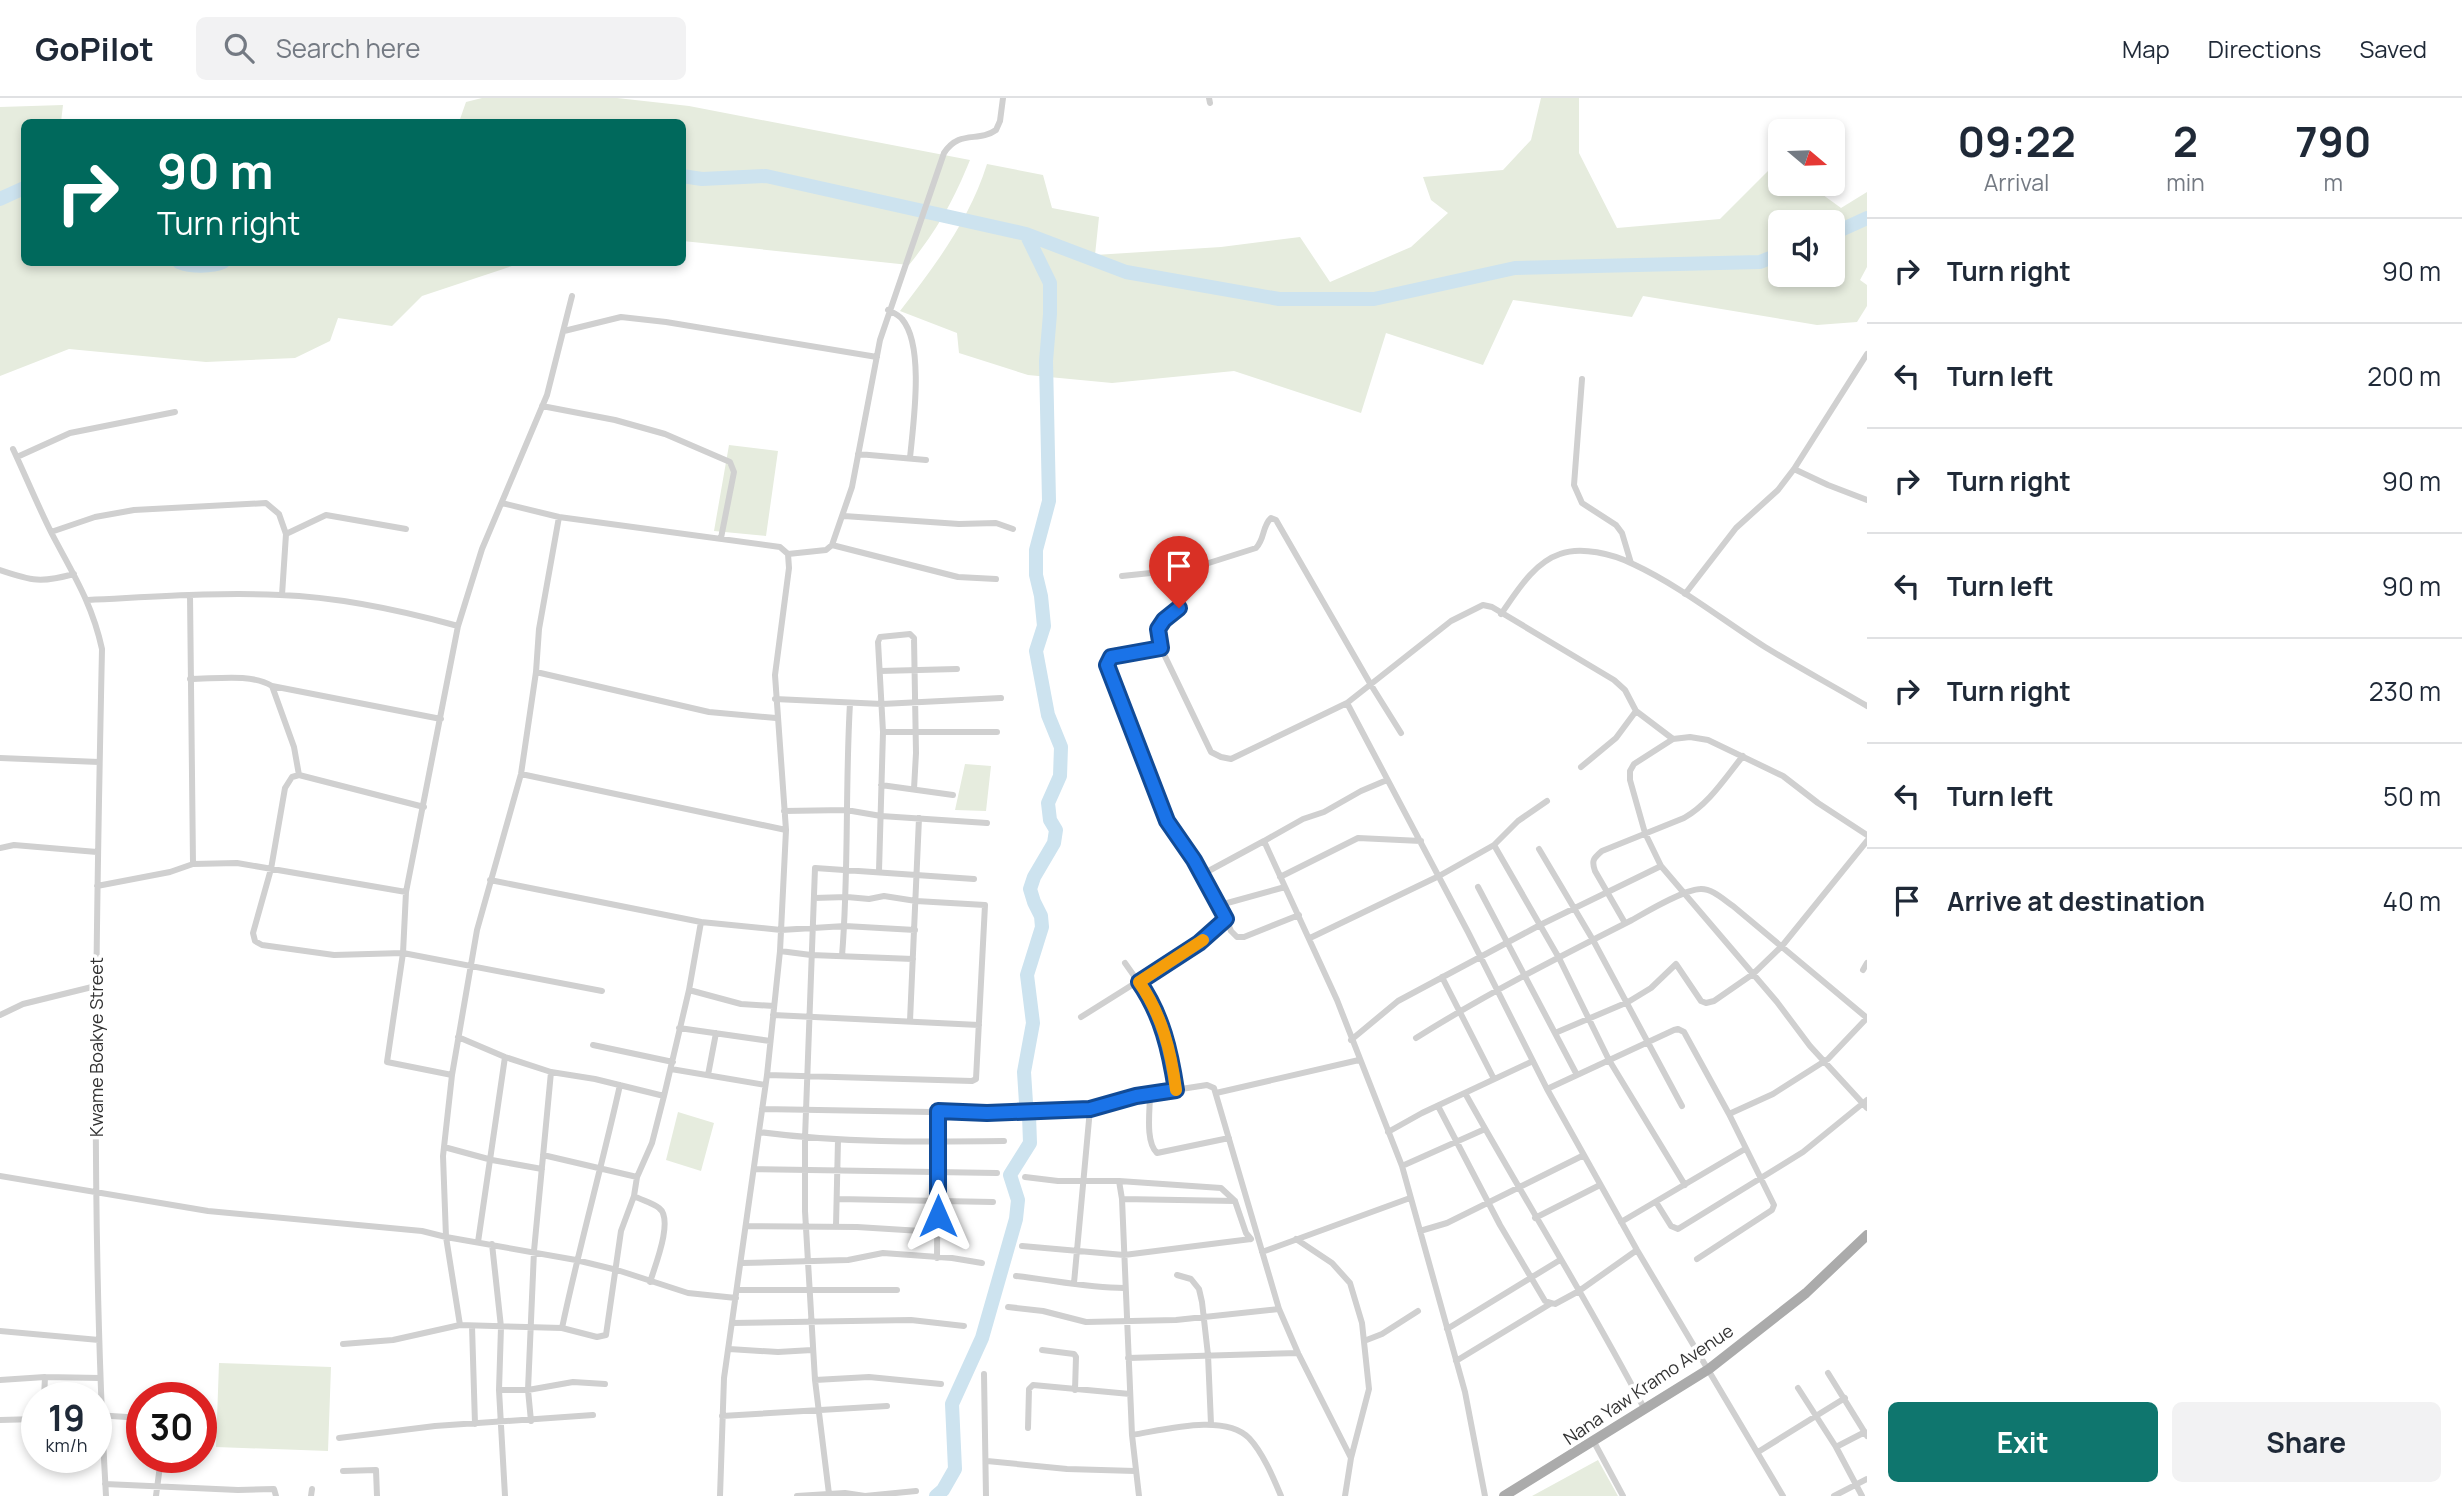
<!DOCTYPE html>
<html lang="en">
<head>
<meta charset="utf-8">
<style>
  body { margin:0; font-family:Manrope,sans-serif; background:#f2f2f3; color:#1f2937; height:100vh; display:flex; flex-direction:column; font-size:26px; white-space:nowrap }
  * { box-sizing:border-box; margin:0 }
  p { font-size:23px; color:#747a83 }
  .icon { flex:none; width:38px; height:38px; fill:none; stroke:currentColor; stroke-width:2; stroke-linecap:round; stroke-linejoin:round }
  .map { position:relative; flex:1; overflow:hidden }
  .drawer { display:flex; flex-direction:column; background:#fff; width:595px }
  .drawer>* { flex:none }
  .banner { position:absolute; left:21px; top:21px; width:665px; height:147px; border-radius:10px; box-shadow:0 4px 10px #0003; background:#00695c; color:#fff; overflow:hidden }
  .needle { width:46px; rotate:109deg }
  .buttons { position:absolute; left:1768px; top:21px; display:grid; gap:14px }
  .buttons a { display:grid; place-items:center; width:77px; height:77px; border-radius:10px; background:#fff; box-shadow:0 4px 10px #0003; font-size:35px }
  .speed { position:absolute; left:21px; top:1284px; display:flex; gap:14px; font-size:35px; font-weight:700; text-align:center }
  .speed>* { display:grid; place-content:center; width:91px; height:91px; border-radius:50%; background:#fff; box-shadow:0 4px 10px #0003; line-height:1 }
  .speed small { font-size:18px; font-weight:400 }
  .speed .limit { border:10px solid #d22; background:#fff; color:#111 }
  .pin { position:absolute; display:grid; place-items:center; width:60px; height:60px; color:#fff; margin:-72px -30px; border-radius:50% 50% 50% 0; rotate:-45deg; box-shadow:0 0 7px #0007 }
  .pin .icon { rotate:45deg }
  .me { position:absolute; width:77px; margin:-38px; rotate:0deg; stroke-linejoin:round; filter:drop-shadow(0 0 5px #0008) }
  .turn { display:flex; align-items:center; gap:24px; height:147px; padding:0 21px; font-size:32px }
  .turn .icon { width:91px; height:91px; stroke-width:2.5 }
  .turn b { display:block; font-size:49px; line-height:60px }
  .eta { display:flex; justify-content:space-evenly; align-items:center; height:119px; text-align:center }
  .eta b { font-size:42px; font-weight:700; line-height:49px }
  .action { display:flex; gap:14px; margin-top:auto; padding:14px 21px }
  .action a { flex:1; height:80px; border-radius:10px; background:#0f766e; color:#fff; font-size:28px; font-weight:700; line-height:80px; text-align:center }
  .action a+a { background:#f2f2f3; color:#1f2937 }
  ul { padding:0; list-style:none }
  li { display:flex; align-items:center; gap:21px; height:105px; padding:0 21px; border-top:2px solid #e0e1e3 }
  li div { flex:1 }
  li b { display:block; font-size:26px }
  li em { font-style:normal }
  header { display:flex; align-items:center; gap:42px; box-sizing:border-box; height:98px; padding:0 35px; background:#fff; border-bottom:2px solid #e0e1e3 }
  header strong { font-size:33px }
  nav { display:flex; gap:38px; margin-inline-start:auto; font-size:24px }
  .search { width:490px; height:63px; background:#f2f2f3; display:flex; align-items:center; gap:18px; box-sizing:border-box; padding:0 24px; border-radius:10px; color:#747a83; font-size:26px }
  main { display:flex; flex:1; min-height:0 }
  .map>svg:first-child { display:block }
  .green { fill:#e6ecde; fill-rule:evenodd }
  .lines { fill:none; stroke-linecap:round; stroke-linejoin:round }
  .river { stroke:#cde3ef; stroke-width:14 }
  .minor { stroke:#d0d0d0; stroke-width:6 }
  .primary { stroke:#ababab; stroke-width:10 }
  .route-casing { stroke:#114b97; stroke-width:18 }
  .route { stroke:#1a73e8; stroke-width:12 }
  .slow { stroke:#f59e0b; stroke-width:12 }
  .labels { text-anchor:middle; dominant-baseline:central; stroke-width:7; stroke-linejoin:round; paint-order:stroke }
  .street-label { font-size:18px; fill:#333; stroke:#fff }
</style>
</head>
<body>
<header>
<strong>GoPilot</strong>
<div class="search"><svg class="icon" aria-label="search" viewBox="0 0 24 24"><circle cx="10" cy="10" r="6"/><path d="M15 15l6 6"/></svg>Search here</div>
<nav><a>Map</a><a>Directions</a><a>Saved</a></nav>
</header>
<main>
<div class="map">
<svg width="1867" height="1398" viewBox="0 0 1867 1398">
  <rect width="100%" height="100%" fill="#fff"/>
  <path class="green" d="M482,0h135l72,8 281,54c-17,42 -33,70 -61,105l-226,-24 -1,-119h-247h24l7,-20z
    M1541,0h38v55l38,75 103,-9 57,-57 3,1v21h28l33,24 26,-16v75l-7,13 7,5v21l-10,16 -40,3 -174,-29 -11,21 -119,-17 -30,65 -97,-32 -25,80 -127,-42 -122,12 -84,-8 -69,-22 -2,-20 -57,-22c36,-47 69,-90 87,-147l56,11 9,33 47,9 -4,38 126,-8 79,-10 30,45 81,-35 37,-34 -17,-13 -8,-23 80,-7 28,-30zM1780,124h52v53h-52z
    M63,7l-2,17h-37v140l497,1 -99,33 -30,30 -54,-8 -8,23 -35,17 -89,4 -137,-13 -69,27v-269z
    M729,347l49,6 -12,85 -52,-5z
    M965,666l26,2 -5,45 -31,-1z
    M678,1014l36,11 -13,48 -35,-11z
    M219,1265l112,4 -3,84 -112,-4z
    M1598,1362l20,36h-86z"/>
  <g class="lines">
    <path class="river" d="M682,78l20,3 64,-3 260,58 100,38 153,27h95l141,-31 245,-6 20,-8
      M0,101l24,-11
      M1832,136l35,-16
      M179,164c12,5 33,5 44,0
      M1026,1005l-2,-31 9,-49 -6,-48 15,-48 -1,-11 -7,-14 -4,-13 4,-12 20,-34 2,-13 -6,-10 -2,-17 12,-27 1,-29 -13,-32 -12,-64 8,-25 -3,-30 -5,-21v-25l13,-49 -3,-140 4,-47v-31l-24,-49
      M936,1398l7,-6 12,-21 -3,-65 30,-66 34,-119 2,-19 -8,-25 20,-32 -1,-28"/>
    <path class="minor" d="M1209,0l1,5
      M888,212c4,2 11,5 14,9 23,27 11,106 8,139
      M564,233l57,-14 45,5 211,35
      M1582,281l-8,106 8,18 34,22 6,8 9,30
      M542,308l73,14 50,14 65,28 4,10 -13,66
      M13,351c13,28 25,57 39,85 21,40 40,69 50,115 -6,282 -12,565 4,847
      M858,356l68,6
      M17,359l53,-24 105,-21
      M1794,371l34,16 39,15
      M502,405l57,14 221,30 8,7 1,14 -14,107 11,155 -6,121 -13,124 -43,303 -4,118
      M844,418l115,8 37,-1 17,6
      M51,434l44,-15 39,-7 132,-7 13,11 7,20 -4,61
      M286,436l40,-19 80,14
      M832,447l126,32 38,2
      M788,456l38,-4 6,-5 20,-58 28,-147 64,-187c16,-24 34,-10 52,-23l4,-9 3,-23
      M0,472c32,11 41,13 74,4
      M1174,476l82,-26c9,-9 6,-22 15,-30l5,2 95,165 30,48
      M1122,478l48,-5c6,5 15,27 9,36 -11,19 -26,9 -18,41
      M1685,496l51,-66 42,-38 16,-21 73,-115
      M190,497l3,269
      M88,502c64,-3 128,-8 192,-5 60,2 120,15 178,31
      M1501,516c15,-21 32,-51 59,-60 21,-8 53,0 73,10 47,22 88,55 132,83 33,20 68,39 102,59
      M880,573l77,-2
      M536,574l173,40 67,6
      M190,581c26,0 60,-6 82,7l22,61 5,28
      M272,588l169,33
      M775,601l107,5 119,-6
      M1347,605l121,229 79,157 90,161 146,246
      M883,634h114
      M0,660l99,4
      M1581,669l35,-29 20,-27
      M521,676l265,56
      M1387,682l-26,11 -37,21 -21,7 -39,22 73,159 65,166 63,226 20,104
      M881,687l72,10
      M424,709l-125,-32 -7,2 -7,11 -14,81 -18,64 2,8 7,4 72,10 69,-2 199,38
      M784,713l62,-1 35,6 106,7
      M1867,737l-49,-32 -35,-27 -75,-36 -18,-3 -17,2 -39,25 -4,7v9l15,53 16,33 116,136 33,44 57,62
      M1494,747l65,113 50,102 76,125
      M0,750l14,-3 83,7
      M1539,751l54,91 89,166
      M879,773l4,-139 -5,-90 2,-5 30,-3 4,4 2,115 -2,36
      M1203,776l61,-33
      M1280,779l78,-39 63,3
      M490,782l211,42 -12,68
      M97,788l73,-14 23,-8 44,-1 169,29
      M1478,789l99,188
      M1220,807l65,-18
      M1299,817l-55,22h-7l-6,-6 -11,-26 -26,-45 -27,-39 -60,-156 4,-8 50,-9 50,104 10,5 10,2 116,-56 104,-82 32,-16 9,2 122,73 11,10 11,21 37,28
      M701,824l80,8 64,-4 70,4
      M1625,825l-30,-52c-4,-11 -1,-13 7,-20l82,-33c25,-14 41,-40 59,-62
      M1310,840l129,-62 55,-31 24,-24 29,-20
      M780,853l31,4 102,4
      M842,858c7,-84 3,-168 8,-253
      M1125,865c18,25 36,52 44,83 4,14 5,29 7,44
      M1863,872l4,-7
      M1442,879l52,102
      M0,917l23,-11 73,-18
      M773,917l206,10
      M1081,919l118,-74 27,-24
      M910,923l9,-203
      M679,930l91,13
      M1555,935l73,-31 23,-14 25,-24 25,37 5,2 8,-2 39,-27 29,-28 85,-105
      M458,939l47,20 46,15 44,7 69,17 25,-106 52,14 33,2
      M1416,940c70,-44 143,-81 216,-118 16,-9 51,-30 68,-31 12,-1 24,11 33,17l134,112
      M1351,942l47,-39 142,-76 121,-59
      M593,947l80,17
      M671,971l94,16
      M452,977l-65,-13 16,-109 3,-61 52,-266 24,-77 65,-154 25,-99
      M708,977l8,-42
      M767,977l205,6 4,-2 9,-174 -69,-4 -32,-5 -15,3 -22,-2 -33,1
      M1547,991l127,-59 4,-1 6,3 45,82 45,91 -2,5 -75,49
      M1216,995l143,-33
      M1465,995c59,106 124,209 180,317
      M1150,996c0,16 -5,48 7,59l72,-15
      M1438,1008l62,119 45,76 10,3 24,-13 58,-41
      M762,1011l225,4 103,-4 46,-13 71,-11 7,3 65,221 19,44 53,105 -6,38
      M1729,1016l44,-20 55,-35 39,-41
      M759,1034c82,11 163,10 245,9
      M1388,1034l34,-19 111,-52
      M444,1049l48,13 50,9
      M543,1057l94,22 -3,19c7,4 19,7 25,12 15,11 -4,58 -9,74
      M1402,1068l83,-37
      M754,1071l243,4
      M0,1078l208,35 214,20 24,6 130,23 41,10 71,23 48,5
      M637,1079l15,-34 12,-47
      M1025,1079l33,4h61l3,18 10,236 7,61
      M1119,1083l102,7 14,13 11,32 5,6
      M837,1101l156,3
      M1122,1101l113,2
      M1656,1104l15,24 7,3 125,-77 64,-52
      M1535,1120l65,-33
      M1621,1124l124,-73
      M747,1128l110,1 80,5
      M836,1128l2,-86
      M1420,1133l27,-8 137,-68
      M1296,1141l36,24 18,20 12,40 7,66 -18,69
      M478,1144l27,-185
      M492,1146l9,83 -2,63 6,106
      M1022,1148l102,9 127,-16
      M1262,1154l148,-54
      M937,1160l1,-147
      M742,1165l106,-3 35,-7 69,5 30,5
      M1177,1177l14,4 8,10 3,13 6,53 3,69
      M1016,1178c37,4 71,12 108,12
      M1074,1185l16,-174
      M737,1192h160
      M1008,1209l35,4 43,11 90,-2 103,-11
      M732,1225l179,-3 53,6
      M460,1227l102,3 35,9 9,-2 15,-104 13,-35
      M472,1228l3,98
      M562,1230c17,-81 40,-162 58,-243
      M1447,1231l113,-69
      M0,1233l99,9
      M1364,1243l18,-7 36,-23
      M343,1246l50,-4 67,-15 -14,-88 -3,-81 9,-81 25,-145 44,-156 15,-102 3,-43 20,-112
      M729,1251l49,3 34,-2
      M1042,1252l32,4 2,3 -1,33
      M1128,1260l170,-5
      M1456,1263l94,-57
      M1828,1275l39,63
      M984,1276l2,122
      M0,1282l45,-3 55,1
      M815,1282l54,-3 72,7
      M1798,1290l38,59 26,49
      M499,1292h29l45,-8 32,2
      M44,1300l1,-21
      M96,1317l46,3
      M722,1318l165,-10
      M0,1322l37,-1
      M531,1323l-3,-31 6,-139 17,-179
      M1028,1330l1,-39 4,-4 97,9
      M1132,1337c32,-5 92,-22 117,3 14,15 24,39 32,58
      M339,1340l96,-12 158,-11
      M1594,1344l29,54
      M1836,1349l29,-15
      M1758,1354l87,-54
      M987,1363l80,8 68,2
      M343,1373l33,-1 1,26
      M105,1386l133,6 36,-1 2,7
      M829,1396l-14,-114 -10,-169v-73l10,-270 159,11
      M156,1398l5,-38
      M311,1398l1,-7
      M797,1398l48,-3 20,3 51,-5
      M1834,1398l33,-17"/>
    <path class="primary" d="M1504,1398l205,-127 97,-76 61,-58"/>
  </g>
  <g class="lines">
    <g class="route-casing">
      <path id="route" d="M938,1118v-105l49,2 103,-4 46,-13 40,-6c-6,-39 -14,-75 -37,-108l60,-39 27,-24 -32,-59 -27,-39 -60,-156 4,-8 50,-9 -3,-19 6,-9 15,-12"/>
    </g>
    <use href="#route" class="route"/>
    <path class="slow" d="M1176,992c-5,-39 -14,-75 -37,-108l64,-42"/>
  </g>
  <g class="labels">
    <g class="street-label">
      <text transform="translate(96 949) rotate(-90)">Kwame Boakye Street</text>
      <text transform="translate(1648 1286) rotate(-34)">Nana Yaw Kramo Avenue</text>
    </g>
  </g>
</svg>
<div class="buttons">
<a><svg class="needle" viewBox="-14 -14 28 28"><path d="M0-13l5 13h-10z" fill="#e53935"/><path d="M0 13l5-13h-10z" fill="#747a83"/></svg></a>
<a><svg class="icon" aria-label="sound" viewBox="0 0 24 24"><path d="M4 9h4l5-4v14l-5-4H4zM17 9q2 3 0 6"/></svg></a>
</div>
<div class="speed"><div>19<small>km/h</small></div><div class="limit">30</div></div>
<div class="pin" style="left:1179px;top:510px;background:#d93025"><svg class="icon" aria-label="arrive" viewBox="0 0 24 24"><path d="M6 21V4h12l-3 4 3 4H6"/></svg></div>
<svg class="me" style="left:938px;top:1118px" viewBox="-20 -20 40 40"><path d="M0-17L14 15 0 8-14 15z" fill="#1a73e8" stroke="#fff" stroke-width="4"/></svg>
<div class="banner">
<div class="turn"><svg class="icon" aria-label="right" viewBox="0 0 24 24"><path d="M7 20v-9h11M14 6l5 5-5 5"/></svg><div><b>90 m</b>Turn right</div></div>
</div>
</div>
<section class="drawer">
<div class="eta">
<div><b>09:22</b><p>Arrival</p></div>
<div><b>2</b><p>min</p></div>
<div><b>790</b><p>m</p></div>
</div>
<ul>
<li><svg class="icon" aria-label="right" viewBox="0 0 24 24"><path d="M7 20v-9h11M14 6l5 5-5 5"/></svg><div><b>Turn right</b></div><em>90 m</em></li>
<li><svg class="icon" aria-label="left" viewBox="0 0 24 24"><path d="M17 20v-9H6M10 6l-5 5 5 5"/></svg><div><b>Turn left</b></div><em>200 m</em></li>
<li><svg class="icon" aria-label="right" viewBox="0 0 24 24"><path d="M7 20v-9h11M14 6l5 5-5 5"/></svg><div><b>Turn right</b></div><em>90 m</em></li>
<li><svg class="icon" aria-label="left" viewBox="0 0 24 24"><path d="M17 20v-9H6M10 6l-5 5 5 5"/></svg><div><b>Turn left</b></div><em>90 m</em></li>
<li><svg class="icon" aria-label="right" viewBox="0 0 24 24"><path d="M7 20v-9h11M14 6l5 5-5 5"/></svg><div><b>Turn right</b></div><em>230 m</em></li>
<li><svg class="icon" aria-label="left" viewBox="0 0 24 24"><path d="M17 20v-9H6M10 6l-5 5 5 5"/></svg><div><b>Turn left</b></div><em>50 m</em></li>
<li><svg class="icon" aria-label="arrive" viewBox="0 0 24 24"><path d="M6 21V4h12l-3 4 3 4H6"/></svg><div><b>Arrive at destination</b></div><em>40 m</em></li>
</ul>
<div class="action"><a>Exit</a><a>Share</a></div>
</section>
</main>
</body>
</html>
